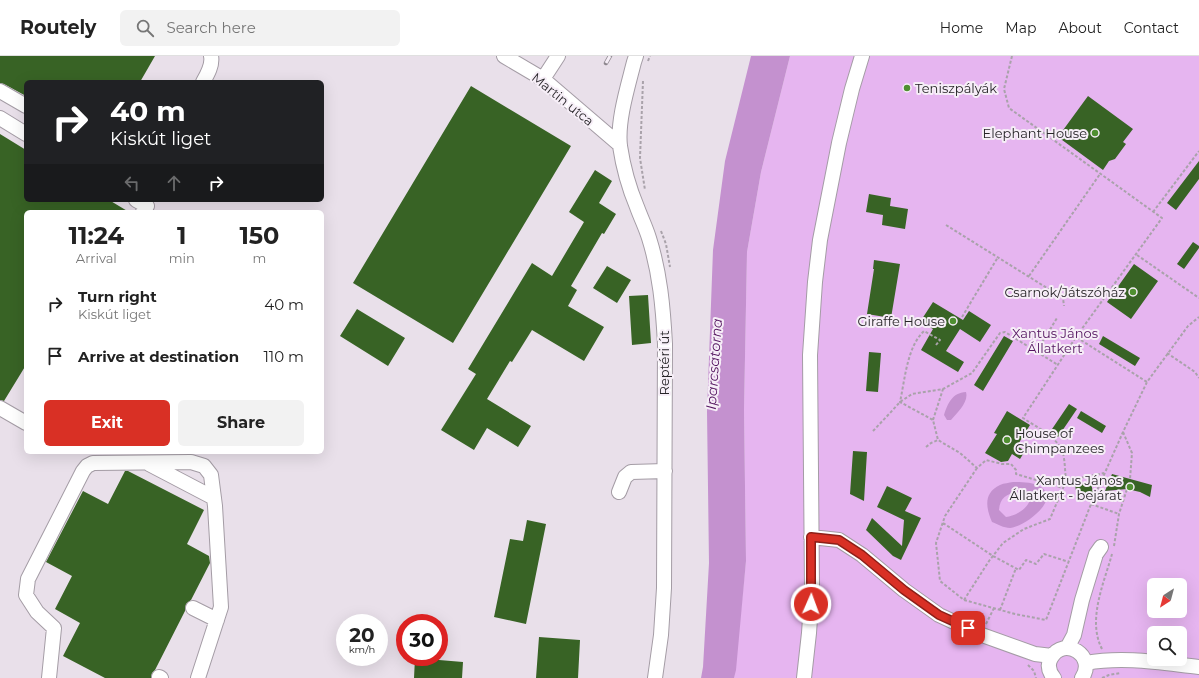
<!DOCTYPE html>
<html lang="en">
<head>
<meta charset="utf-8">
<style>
  body { margin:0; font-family:Montserrat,sans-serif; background:#f2f2f2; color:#222; height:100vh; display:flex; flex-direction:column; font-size:15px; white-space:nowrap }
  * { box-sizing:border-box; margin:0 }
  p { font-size:13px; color:#767676 }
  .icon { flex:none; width:22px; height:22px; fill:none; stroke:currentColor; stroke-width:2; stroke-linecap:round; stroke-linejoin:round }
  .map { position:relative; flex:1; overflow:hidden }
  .sheet { position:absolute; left:24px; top:154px; width:300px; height:244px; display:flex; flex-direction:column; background:#fff; border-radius:6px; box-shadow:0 4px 16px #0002 }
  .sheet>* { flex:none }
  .banner { position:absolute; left:24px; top:24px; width:300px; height:122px; border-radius:6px; box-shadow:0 4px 16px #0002; background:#202124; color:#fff; overflow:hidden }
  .needle { width:26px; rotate:216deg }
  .tools { position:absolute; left:1147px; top:522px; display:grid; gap:8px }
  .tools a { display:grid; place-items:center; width:40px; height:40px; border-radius:6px; background:#fff; box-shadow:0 4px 16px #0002; font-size:20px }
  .speed { position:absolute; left:336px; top:558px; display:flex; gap:8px; font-size:20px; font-weight:700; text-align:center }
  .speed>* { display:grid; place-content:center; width:52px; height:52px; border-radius:50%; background:#fff; box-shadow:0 4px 16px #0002; line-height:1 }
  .speed small { font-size:10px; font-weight:400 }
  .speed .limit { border:6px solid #d22; background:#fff; color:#111 }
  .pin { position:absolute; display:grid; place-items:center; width:34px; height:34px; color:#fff; margin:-17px; border-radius:8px; box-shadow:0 2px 6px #0006 }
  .me { position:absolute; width:44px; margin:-22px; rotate:2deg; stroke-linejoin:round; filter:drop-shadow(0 0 3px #0008) }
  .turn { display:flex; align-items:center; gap:14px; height:84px; padding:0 20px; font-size:18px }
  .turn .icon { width:52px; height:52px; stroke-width:2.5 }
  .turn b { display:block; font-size:28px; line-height:34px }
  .lanes { display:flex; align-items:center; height:38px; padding:0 20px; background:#0003; justify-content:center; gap:20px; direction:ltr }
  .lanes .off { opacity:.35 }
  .eta { display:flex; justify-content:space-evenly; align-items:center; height:68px; text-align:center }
  .eta b { font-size:24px; font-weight:700; line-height:28px }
  .button { display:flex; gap:8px; margin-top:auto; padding:8px 20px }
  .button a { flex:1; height:46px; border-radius:6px; background:#d93025; color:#fff; font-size:16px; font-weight:700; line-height:46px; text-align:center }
  .button a+a { background:#f2f2f2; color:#222 }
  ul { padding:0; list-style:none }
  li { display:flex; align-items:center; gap:12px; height:52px; padding:0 20px }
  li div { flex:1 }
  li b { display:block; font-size:15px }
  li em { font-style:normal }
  header { display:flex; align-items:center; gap:24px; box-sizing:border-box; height:56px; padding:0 20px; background:#fff; border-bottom:1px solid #e0e0e0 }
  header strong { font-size:19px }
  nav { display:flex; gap:22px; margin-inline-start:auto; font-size:14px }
  .search { width:280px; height:36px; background:#f2f2f2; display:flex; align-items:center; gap:10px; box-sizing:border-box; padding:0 14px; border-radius:6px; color:#767676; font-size:15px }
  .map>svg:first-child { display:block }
  .green { fill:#e6b5f0; fill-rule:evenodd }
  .water { fill:#c491cf; fill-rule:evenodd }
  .building { fill:#386325 }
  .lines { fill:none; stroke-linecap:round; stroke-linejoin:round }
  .minor-casing { stroke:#a49ca5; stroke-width:16 }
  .path { stroke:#a9a2aa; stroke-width:2; stroke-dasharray:3 2; stroke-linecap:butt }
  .minor { stroke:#fff; stroke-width:14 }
  .rail-casing { stroke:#8d878e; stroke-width:4.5 }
  .rail { stroke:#f6eef7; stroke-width:3; stroke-dasharray:9; stroke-linecap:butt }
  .route-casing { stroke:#8d1f18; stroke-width:10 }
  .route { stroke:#d93025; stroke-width:7 }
  .poi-dot { fill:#4f8f30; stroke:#f6eef7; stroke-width:1.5 }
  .labels { text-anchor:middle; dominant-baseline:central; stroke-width:4; stroke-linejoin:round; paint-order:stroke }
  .poi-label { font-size:13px; fill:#272428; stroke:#f6eef7; text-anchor:end }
  .street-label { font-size:13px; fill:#272428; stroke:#f6eef7 }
  .park-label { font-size:13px; fill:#53135f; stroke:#f6eef7 }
  .water-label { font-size:14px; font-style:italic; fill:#4f0f5b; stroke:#f6eef7 }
</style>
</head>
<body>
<header>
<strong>Routely</strong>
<div class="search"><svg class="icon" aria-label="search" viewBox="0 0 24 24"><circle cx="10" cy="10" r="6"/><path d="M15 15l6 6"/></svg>Search here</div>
<nav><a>Home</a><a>Map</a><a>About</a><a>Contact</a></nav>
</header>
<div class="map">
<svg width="1199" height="622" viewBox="0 0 1199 622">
  <rect width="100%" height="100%" fill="#e9e0ea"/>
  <path class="green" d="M790,0h409v622h-465l12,-117 -2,-151 3,-158 14,-80zM1154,529h26v26h-26zM1154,577h26v26h-26z"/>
  <path class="water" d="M751,0h39l-29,116 -14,80 -3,158 2,151 -10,109 -2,8h-33l2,-11 6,-104 -2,-151 6,-162 12,-89z
    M966,336c3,10 -9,21 -15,28h-4l-3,-5c4,-12 8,-22 22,-23z
    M1013,426c9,0 20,0 28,5 20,13 -17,40 -31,41 -6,0 -13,-4 -18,-6 -6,-14 -9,-29 8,-37 4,-2 9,-2 13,-3zM1019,435l12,3c0,13 -13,21 -25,23l-7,-7c1,-13 8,-16 20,-19z"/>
  <path class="building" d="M0,0h155l-15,26h-114v14l-22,-12 -4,-1z
    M471,30l100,60 -118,197 -100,-60z
    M1088,40l45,33 -10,13 3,2 -11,15 -6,2 -6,9 -45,-33z
    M0,78l26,16v50h83l20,12h-103v153l-22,36 -4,-1z
    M1199,105v18l-23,31 -9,-7z
    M595,114l17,11 -13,22 17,11 -12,20 -2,-1 -31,53 6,4 -9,16 36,21 -20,34 -52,-31 -20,32 -2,-1 -23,38 44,27 -13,21 -31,-19 -13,22 -33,-20 35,-56 -8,-5 64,-106 20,13 32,-54 -15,-10z
    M869,138l22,4 -1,8 18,3 -3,20 -23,-4 1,-10 -17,-3z
    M1193,186l6,4v2l-15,21 -7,-5z
    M874,204l26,4 -9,54 -24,-4 7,-45h-1z
    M1134,208l24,17 -27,38 -24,-17z
    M607,210l24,14 -14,23 -24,-15z
    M648,239l3,48 -19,2 -3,-49z
    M933,246l30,18 6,-9 22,14 -11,17 -20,-13 -14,22 18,11 -6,10 -37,-22 12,-21 -13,-7z
    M357,253l48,29 -17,28 -48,-30z
    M1004,280l9,5 -30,50 -9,-6z
    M1103,280l37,22 -5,8 -36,-22z
    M869,296l12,1 -3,39 -12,-1z
    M1069,348l8,5 -19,28 -8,-5z
    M1007,355l23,14 -13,21 8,5 -5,8 -8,-5 -4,7 -7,1 -16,-9 12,-19 -3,-1z
    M1081,355l25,15 -4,7 -25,-15z
    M853,395l14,1 -3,49 -14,-7z
    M125,415h3l76,39 -17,34 22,12 1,7 -19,37 -5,4 -1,7 -30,59 -3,3 -1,5h-46l-42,-22 17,-33 -25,-14 17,-33 -26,-14 37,-71 25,13z
    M1112,418l40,11 -2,12 -10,-5 -13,-3 -22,2z
    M1091,426l2,11 -16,3 -2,-11z
    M887,430l25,12 -7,13 16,7 -20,42 -8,-4 -27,-26 6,-12 30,28 2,-26 -27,-13z
    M527,464l19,4 -20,100 -32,-7 16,-78 13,2z
    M539,581l41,3 -2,38h-42z
    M415,602l48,4 -1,16h-48z"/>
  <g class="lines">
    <g class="minor-casing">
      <path id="minor" d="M504,0l39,23 77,66
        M636,0l-2,6c-6,24 -17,59 -14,84 3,20 9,42 17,61 4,11 9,21 12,31 11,35 14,69 16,106l-1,244 -3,47 -6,43
        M543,23l15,-23
        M203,26c4,-7 10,-17 8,-26
        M0,35l26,15
        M0,62l26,16
        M136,144l11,6 -4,6
        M0,352l26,15
        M149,408l65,34
        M619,436l6,-15 6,-5 34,-1
        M811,481l28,3 23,15 42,35 35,25 43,20 53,19 17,2
        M193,552l24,12
        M1067,592l7,-13 8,-35 14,-46 5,-7
        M1086,607c38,-7 76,0 113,4
        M159,621l2,1
        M49,622l5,-50 -17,-16 -11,-17 2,-16 55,-108 4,-5 6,-3 98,-1 13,4 7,9 4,31 6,101 -23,71
        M804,622l5,-45 3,-44 -2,-234 5,-73 5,-42 19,-97 13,-54 10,-33
        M1054,622c-5,-6 -7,-13 -3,-20 13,-23 46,-2 31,20"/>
    </g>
    <path class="path" d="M1012,0l-8,33 5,19 153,110 -86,119
      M648,5l2,-5
      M643,25l-3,77 5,32
      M1153,156l46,-61
      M946,169l117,73 1,8
      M661,175l5,13 4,23
      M1137,199l62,43
      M1029,220l71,-102
      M962,261l36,-60
      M936,289l4,-5 -16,-9c-17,16 -19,48 -24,71l33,18 5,20 22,13 17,15 9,-8 16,4h9l5,6v4l47,14
      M1037,295l20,-33
      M1167,297l28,19 4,6
      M933,364l10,-31
      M873,375l17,-18 10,-11 12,-8 31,-5 29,-16 28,-40 5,-1 53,33
      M1123,376l9,21 -2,26
      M926,391l5,-4 7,-3
      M977,412l-32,48 -9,27 4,38 24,19 51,14 31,6 45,-116 32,-72 24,-50 41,-56 11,-9
      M1066,425c-1,-9 -1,-20 -3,-28 -6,-17 -27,-26 -40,-35l53,-81 71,45
      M1091,448l28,10
      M943,467l50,33 26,14 7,-10 10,4 8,-10 25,8
      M1114,490l5,-32 8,-25
      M964,544l25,-39 14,-18 21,-14 26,-10 16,-38 38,-8
      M1000,554l16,-42
      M986,568l8,-16
      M1102,593c-15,-29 2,-66 10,-95
      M1028,609l6,6 2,7
      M1102,622l7,-3 11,-2"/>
    <use href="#minor" class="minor"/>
    <g class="rail-casing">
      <path id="rail" d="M606,7l4,-7"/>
    </g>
    <use href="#rail" class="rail"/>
  </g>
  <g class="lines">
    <g class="route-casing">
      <path id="route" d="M811,548v-67l28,3 23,15 42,35 35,25 29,13"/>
    </g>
    <use href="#route" class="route"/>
  </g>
  <g class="poi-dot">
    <circle cx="907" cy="32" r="4"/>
    <circle cx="1095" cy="77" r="4"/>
    <circle cx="1133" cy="236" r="4"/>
    <circle cx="953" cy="265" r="4"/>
    <circle cx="1007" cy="384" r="4"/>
    <circle cx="1130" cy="431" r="4"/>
  </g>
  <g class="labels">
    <g class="poi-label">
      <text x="915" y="32" text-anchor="start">Teniszpályák</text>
      <text x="1087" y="77">Elephant House</text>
      <text x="1125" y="236">Csarnok/Játszóház</text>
      <text x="945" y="265">Giraffe House</text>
      <text x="1015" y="377" text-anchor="start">House of<tspan x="1015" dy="15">Chimpanzees</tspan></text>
      <text x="1122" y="424">Xantus János<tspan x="1122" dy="15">Állatkert - bejárat</tspan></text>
    </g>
    <g class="street-label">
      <text transform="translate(563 43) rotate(39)">Martin utca</text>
      <text transform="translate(664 307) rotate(-90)">Reptéri út</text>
    </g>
    <g class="park-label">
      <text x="1055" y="277">Xantus János<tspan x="1055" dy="15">Állatkert</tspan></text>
    </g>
    <g class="water-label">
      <text transform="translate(714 308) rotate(-86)">Iparcsatorna</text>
    </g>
  </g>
</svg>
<div class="tools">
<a><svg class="needle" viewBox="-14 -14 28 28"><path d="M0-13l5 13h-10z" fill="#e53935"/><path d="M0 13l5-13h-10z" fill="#767676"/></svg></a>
<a><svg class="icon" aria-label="search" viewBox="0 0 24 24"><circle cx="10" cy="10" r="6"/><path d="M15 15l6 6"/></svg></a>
</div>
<div class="speed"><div>20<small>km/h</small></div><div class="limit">30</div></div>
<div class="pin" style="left:968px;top:572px;background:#d93025"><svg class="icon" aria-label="arrive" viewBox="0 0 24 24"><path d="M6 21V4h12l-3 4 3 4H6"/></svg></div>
<svg class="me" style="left:811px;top:548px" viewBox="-20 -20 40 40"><circle r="17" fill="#d93025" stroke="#fff" stroke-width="3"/><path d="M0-11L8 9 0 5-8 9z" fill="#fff"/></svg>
<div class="banner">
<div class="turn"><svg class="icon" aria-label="right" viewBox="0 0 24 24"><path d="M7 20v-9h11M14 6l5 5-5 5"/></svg><div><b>40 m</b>Kiskút liget</div></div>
<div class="lanes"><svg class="icon off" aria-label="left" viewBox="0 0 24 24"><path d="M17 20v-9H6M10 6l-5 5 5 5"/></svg><svg class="icon off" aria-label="ahead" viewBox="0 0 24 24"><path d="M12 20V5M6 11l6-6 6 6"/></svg><svg class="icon" aria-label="right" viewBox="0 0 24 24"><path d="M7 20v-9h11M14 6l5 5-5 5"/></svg></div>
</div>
<section class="sheet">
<div class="eta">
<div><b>11:24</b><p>Arrival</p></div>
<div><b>1</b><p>min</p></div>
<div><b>150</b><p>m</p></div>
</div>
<ul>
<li><svg class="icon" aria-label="right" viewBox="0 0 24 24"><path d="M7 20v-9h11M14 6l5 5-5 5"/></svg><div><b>Turn right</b><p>Kiskút liget</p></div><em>40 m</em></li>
<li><svg class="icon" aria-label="arrive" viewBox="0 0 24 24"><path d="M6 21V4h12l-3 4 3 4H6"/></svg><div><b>Arrive at destination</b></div><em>110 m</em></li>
</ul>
<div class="button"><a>Exit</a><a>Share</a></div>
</section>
</div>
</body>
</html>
